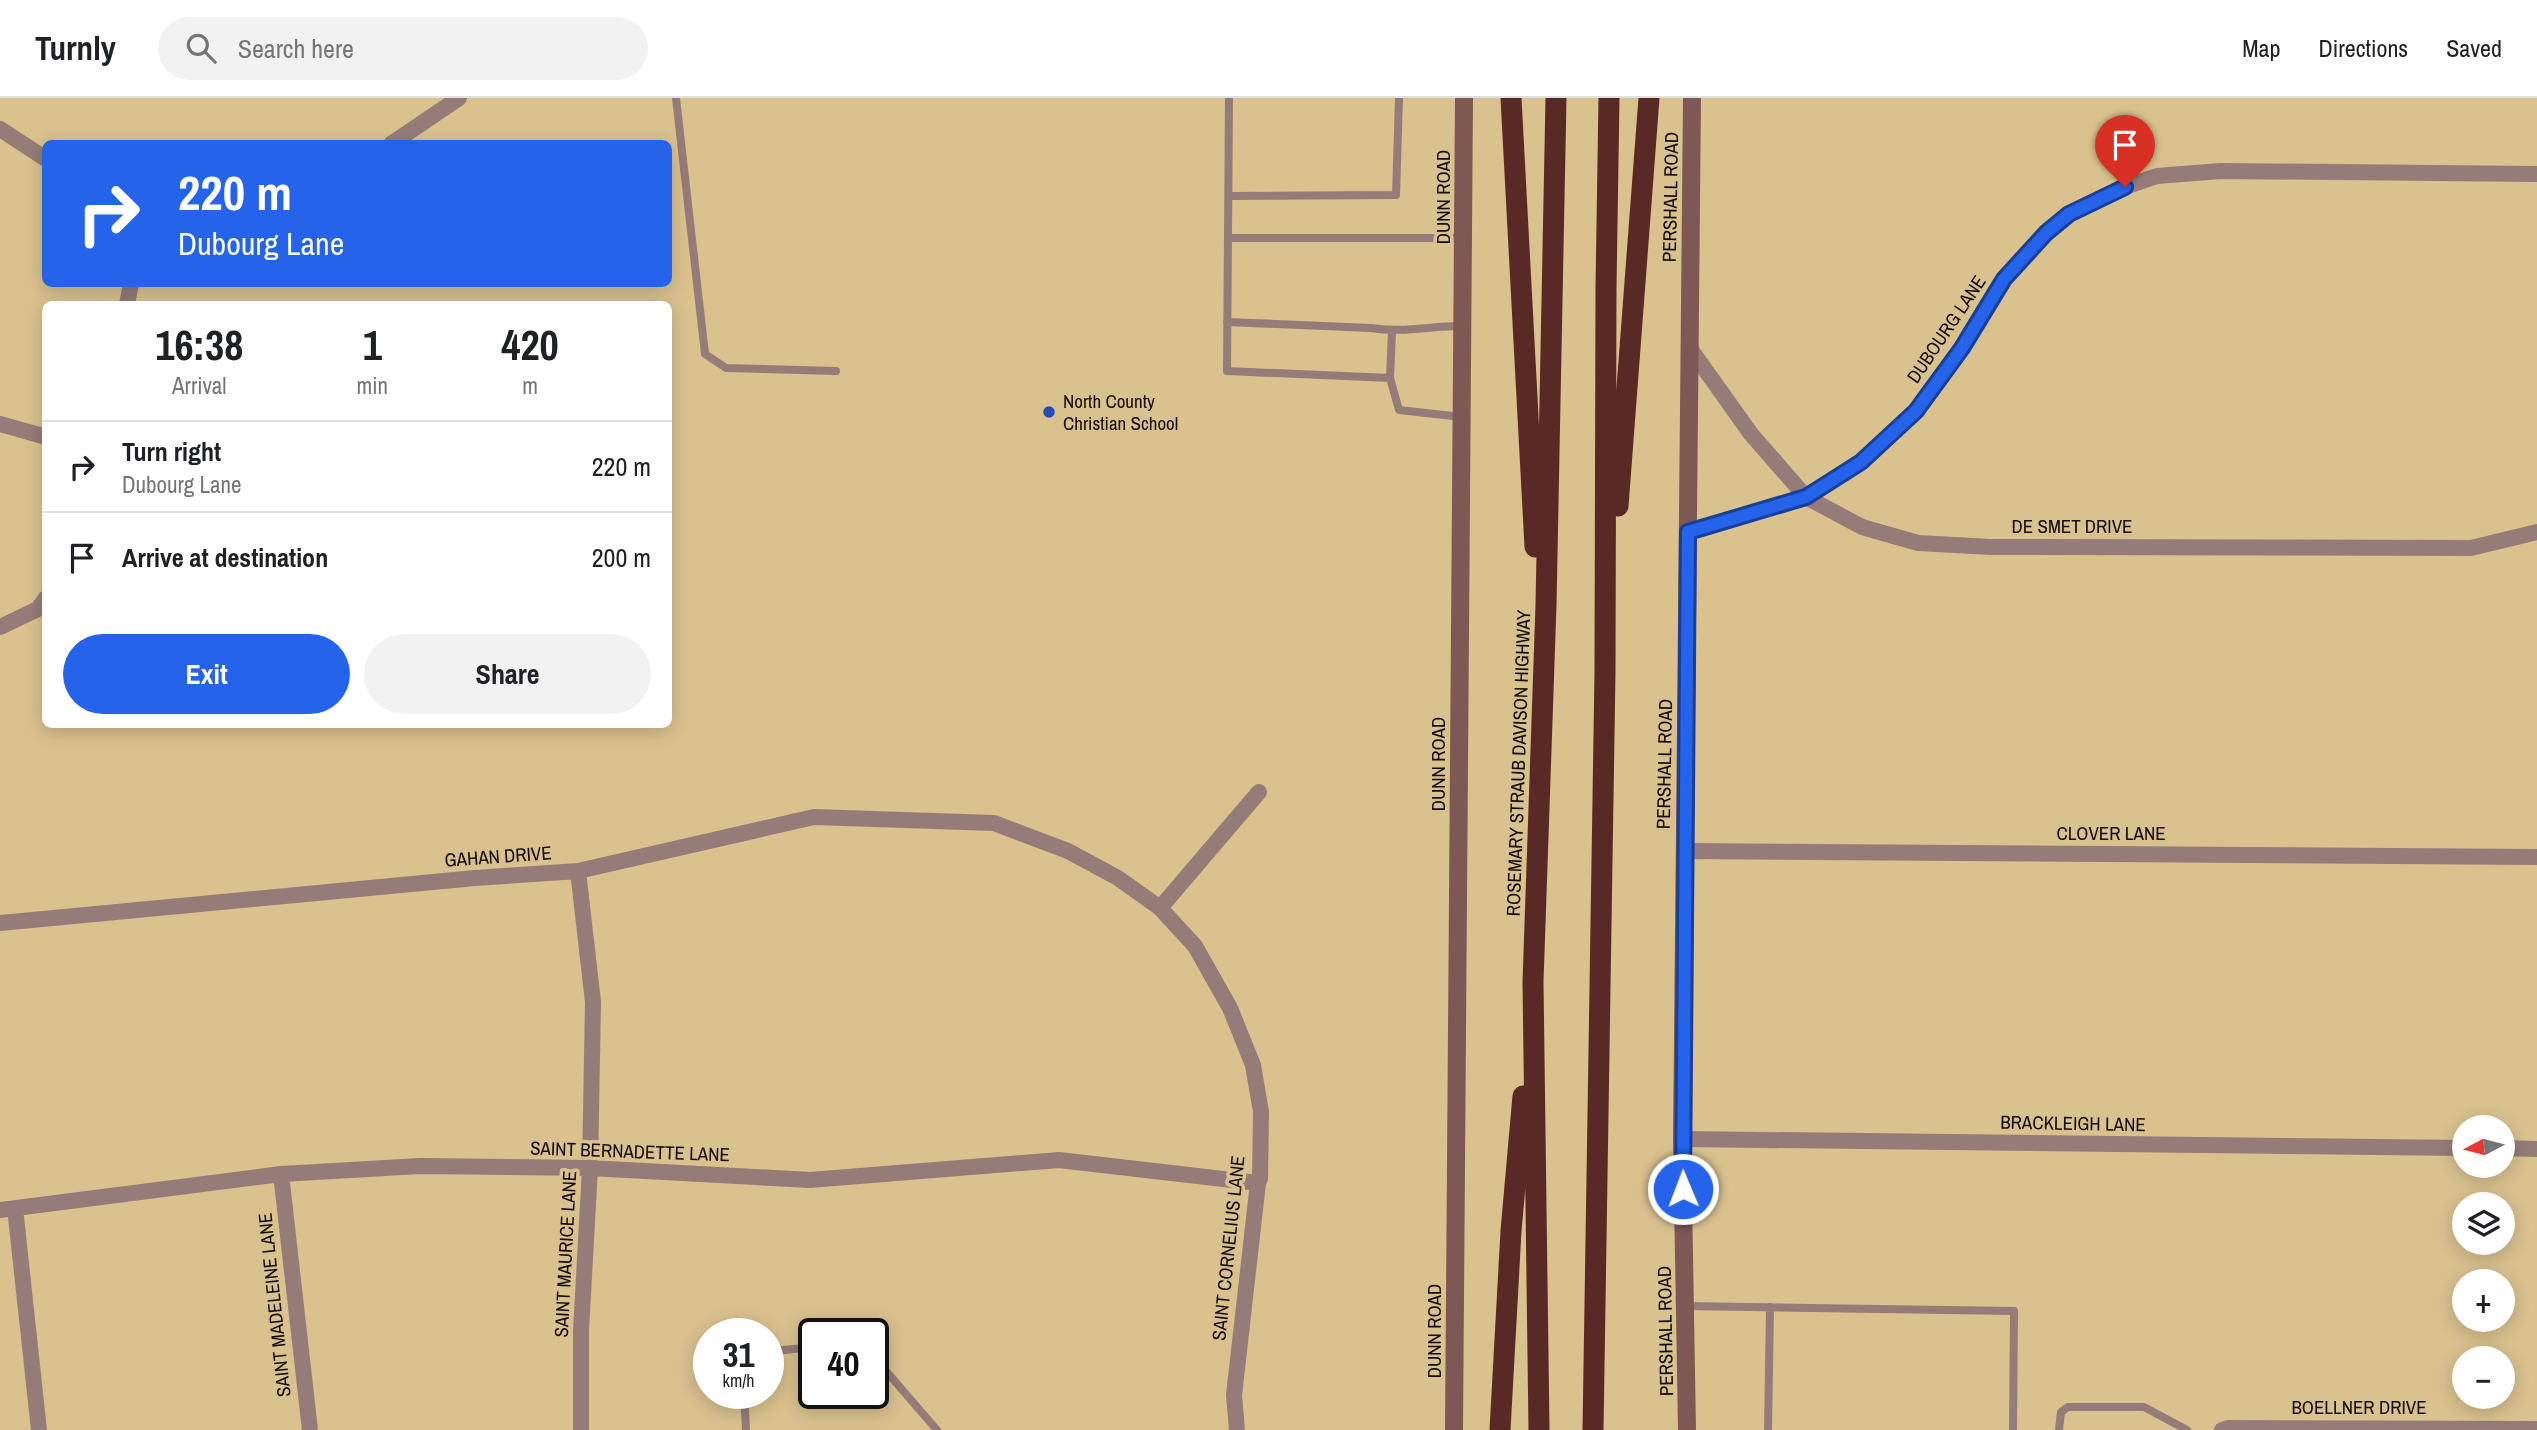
<!DOCTYPE html>
<html lang="en">
<head>
<meta charset="utf-8">
<style>
  body { margin:0; font-family:"Archivo Narrow",sans-serif; background:#f2f2f2; color:#202124; height:100vh; display:flex; flex-direction:column; font-size:26px; white-space:nowrap }
  * { box-sizing:border-box; margin:0 }
  p { font-size:23px; color:#757577 }
  .icon { flex:none; width:38px; height:38px; fill:none; stroke:currentColor; stroke-width:2; stroke-linecap:round; stroke-linejoin:round }
  .map { position:relative; flex:1; overflow:hidden }
  .drawer { position:absolute; left:42px; top:203px; width:630px; height:427px; display:flex; flex-direction:column; background:#fff; border-radius:10px; box-shadow:0 4px 18px #0003 }
  .drawer>* { flex:none }
  .hud { position:absolute; left:42px; top:42px; width:630px; height:147px; border-radius:10px; box-shadow:0 4px 18px #0003; background:#2563eb; color:#fff; overflow:hidden }
  .needle { width:46px; rotate:263deg }
  .tools { position:absolute; left:2452px; top:1017px; display:grid; gap:14px }
  .tools a { display:grid; place-items:center; width:63px; height:63px; border-radius:50%; background:#fff; box-shadow:0 4px 18px #0003; font-size:35px }
  .speed { position:absolute; left:693px; top:1220px; display:flex; gap:14px; font-size:35px; font-weight:700; text-align:center }
  .speed>* { display:grid; place-content:center; width:91px; height:91px; border-radius:50%; background:#fff; box-shadow:0 4px 18px #0003; line-height:1 }
  .speed small { font-size:18px; font-weight:400 }
  .speed .limit { border:4px solid #111; border-radius:10px; background:#fff; color:#111 }
  .pin { position:absolute; display:grid; place-items:center; width:60px; height:60px; color:#fff; margin:-72px -30px; border-radius:50% 50% 50% 0; rotate:-45deg; box-shadow:0 0 7px #0007 }
  .pin .icon { rotate:45deg }
  .me { position:absolute; width:77px; margin:-38px; rotate:359deg; stroke-linejoin:round; filter:drop-shadow(0 0 5px #0008) }
  .turn { display:flex; align-items:center; gap:24px; height:147px; padding:0 21px; font-size:32px }
  .turn .icon { width:91px; height:91px; stroke-width:2.5 }
  .turn b { display:block; font-size:49px; line-height:60px }
  .eta { display:flex; justify-content:space-evenly; align-items:center; height:119px; text-align:center }
  .eta b { font-size:42px; font-weight:800; line-height:49px }
  .cta { display:flex; gap:14px; margin-top:auto; padding:14px 21px }
  .cta a { flex:1; height:80px; border-radius:42px; background:#2563eb; color:#fff; font-size:28px; font-weight:800; line-height:80px; text-align:center }
  .cta a+a { background:#f2f2f2; color:#202124 }
  ul { padding:0; list-style:none }
  li { display:flex; align-items:center; gap:21px; height:91px; padding:0 21px; border-top:2px solid #e0e0e0 }
  li div { flex:1 }
  li b { display:block; font-size:26px }
  li em { font-style:normal }
  header { display:flex; align-items:center; gap:42px; box-sizing:border-box; height:98px; padding:0 35px; background:#fff; border-bottom:2px solid #e0e0e0 }
  header strong { font-size:33px }
  nav { display:flex; gap:38px; margin-inline-start:auto; font-size:24px }
  .search { width:490px; height:63px; background:#f2f2f2; display:flex; align-items:center; gap:18px; box-sizing:border-box; padding:0 24px; border-radius:38px; color:#757577; font-size:26px }
  .map>svg:first-child { display:block }
  .lines { fill:none; stroke-linecap:round; stroke-linejoin:round }
  .lane { stroke:#957c79; stroke-width:8 }
  .street { stroke:#957c79; stroke-width:16 }
  .secondary { stroke:#7d5855; stroke-width:18 }
  .highway { stroke:#592926; stroke-width:21 }
  .route-casing { stroke:#184099; stroke-width:18 }
  .route { stroke:#2563eb; stroke-width:12 }
  .poi-dot { fill:#264bba; stroke:#dac28f; stroke-width:2.5 }
  .labels { text-anchor:middle; dominant-baseline:central; stroke-width:7; stroke-linejoin:round; paint-order:stroke }
  .street-label { font-size:19px; fill:#120a00; stroke:#dac28f }
  .poi-label { font-size:19px; fill:#120a00; stroke:#dac28f; text-anchor:start }
</style>
</head>
<body>
<header>
<strong>Turnly</strong>
<div class="search"><svg class="icon" aria-label="search" viewBox="0 0 24 24"><circle cx="10" cy="10" r="6"/><path d="M15 15l6 6"/></svg>Search here</div>
<nav><a>Map</a><a>Directions</a><a>Saved</a></nav>
</header>
<div class="map">
<svg width="2537" height="1332" viewBox="0 0 2537 1332">
  <rect width="100%" height="100%" fill="#dac28f"/>
  <g class="lines">
    <path class="lane" d="M676,0l29,256 21,14 110,3
      M1229,0l-2,273 163,7
      M1229,98l167,-1 3,-97
      M1228,140h235
      M1227,224l144,6c30,5 60,-2 90,-2
      M1392,234l-2,46 9,32 63,7
      M1685,1208l329,5 -1,119
      M873,1258l64,74
      M768,1261l6,-8 40,-4
      M744,1295l2,37
      M1768,1332l2,-123
      M2059,1332l2,-18 7,-5h76l43,23"/>
    <path class="street" d="M0,31l46,30
      M391,46l68,-46
      M127,206l4,-20
      M1689,249l62,87 55,63 56,30 56,16 73,4 480,1 66,-16
      M0,326l46,13
      M1688,434l118,-35 55,-35 55,-51 46,-63 42,-69 42,-46 23,-19 56,-27 32,-11 64,-5 316,3
      M0,529l38,-18 8,-11
      M1685,753l852,6
      M578,773l15,131 -3,166 -9,163v99
      M1160,810l99,-116
      M0,825l475,-45 103,-7 236,-54 180,6 74,28 50,27 42,30 35,38 35,62 23,57 8,47 -1,67 -2,4 -24,212 3,35
      M1682,1041l782,9
      M2502,1050l35,1
      M281,1076l29,256
      M15,1110l24,222
      M0,1112l281,-36 139,-8 170,2 220,12 249,-20 199,23
      M2222,1332l6,-2 309,1"/>
    <path class="secondary" d="M1454,1332l10,-1332
      M1687,1332l-5,-291 10,-1041"/>
    <path class="highway" d="M1511,0l24,449
      M1618,408l31,-408
      M1500,1332l11,-199 12,-135
      M1539,1332l-6,-448 13,-377 10,-507
      M1593,1332l12,-758 1,-384 3,-190"/>
  </g>
  <g class="lines">
    <g class="route-casing">
      <path id="route" d="M1683,1091l5,-657 118,-35 55,-35 55,-51 46,-63 42,-69 42,-46 23,-19 56,-27"/>
    </g>
    <use href="#route" class="route"/>
  </g>
  <circle class="poi-dot" cx="1049" cy="314" r="7"/>
  <g class="labels">
    <g class="street-label">
      <text transform="translate(1443 99) rotate(-90)">DUNN ROAD</text>
      <text transform="translate(1670 99) rotate(-89)">PERSHALL ROAD</text>
      <text transform="translate(1946 231) rotate(-56)">DUBOURG LANE</text>
      <text x="2072" y="428">DE SMET DRIVE</text>
      <text transform="translate(1518 665) rotate(-88)">ROSEMARY STRAUB DAVISON HIGHWAY</text>
      <text transform="translate(1438 666) rotate(-90)">DUNN ROAD</text>
      <text transform="translate(1664 666) rotate(-89)">PERSHALL ROAD</text>
      <text x="2111" y="735">CLOVER LANE</text>
      <text transform="translate(498 758) rotate(-4)">GAHAN DRIVE</text>
      <text transform="translate(2073 1025) rotate(1)">BRACKLEIGH LANE</text>
      <text transform="translate(630 1053) rotate(2)">SAINT BERNADETTE LANE</text>
      <text transform="translate(1228 1150) rotate(-84)">SAINT CORNELIUS LANE</text>
      <text transform="translate(565 1156) rotate(-87)">SAINT MAURICE LANE</text>
      <text transform="translate(274 1207) rotate(-96)">SAINT MADELEINE LANE</text>
      <text transform="translate(1434 1233) rotate(-90)">DUNN ROAD</text>
      <text transform="translate(1665 1233) rotate(-91)">PERSHALL ROAD</text>
      <text x="2359" y="1309">BOELLNER DRIVE</text>
    </g>
    <g class="poi-label">
      <text x="1063" y="303">North County<tspan x="1063" dy="22">Christian School</tspan></text>
    </g>
  </g>
</svg>
<div class="tools">
<a><svg class="needle" viewBox="-14 -14 28 28"><path d="M0-13l5 13h-10z" fill="#e53935"/><path d="M0 13l5-13h-10z" fill="#757577"/></svg></a>
<a><svg class="icon" aria-label="layers" viewBox="0 0 24 24"><path d="M12 4l9 5-9 5-9-5zM3 14l9 5 9-5"/></svg></a>
<a>+</a>
<a>−</a>
</div>
<div class="speed"><div>31<small>km/h</small></div><div class="limit">40</div></div>
<div class="pin" style="left:2125px;top:89px;background:#d93025"><svg class="icon" aria-label="arrive" viewBox="0 0 24 24"><path d="M6 21V4h12l-3 4 3 4H6"/></svg></div>
<svg class="me" style="left:1683px;top:1091px" viewBox="-20 -20 40 40"><circle r="17" fill="#2563eb" stroke="#fff" stroke-width="3"/><path d="M0-11L8 9 0 5-8 9z" fill="#fff"/></svg>
<div class="hud">
<div class="turn"><svg class="icon" aria-label="right" viewBox="0 0 24 24"><path d="M7 20v-9h11M14 6l5 5-5 5"/></svg><div><b>220 m</b>Dubourg Lane</div></div>
</div>
<section class="drawer">
<div class="eta">
<div><b>16:38</b><p>Arrival</p></div>
<div><b>1</b><p>min</p></div>
<div><b>420</b><p>m</p></div>
</div>
<ul>
<li><svg class="icon" aria-label="right" viewBox="0 0 24 24"><path d="M7 20v-9h11M14 6l5 5-5 5"/></svg><div><b>Turn right</b><p>Dubourg Lane</p></div><em>220 m</em></li>
<li><svg class="icon" aria-label="arrive" viewBox="0 0 24 24"><path d="M6 21V4h12l-3 4 3 4H6"/></svg><div><b>Arrive at destination</b></div><em>200 m</em></li>
</ul>
<div class="cta"><a>Exit</a><a>Share</a></div>
</section>
</div>
</body>
</html>
